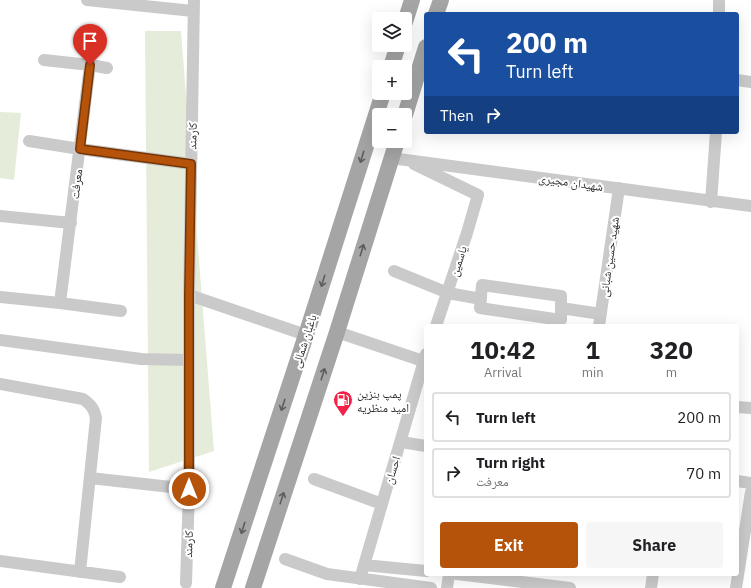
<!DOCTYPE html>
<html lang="en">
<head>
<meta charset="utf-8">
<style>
  body { margin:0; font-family:"IBM Plex Sans","Noto Naskh Arabic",sans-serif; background:#f6f6f6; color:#202124; height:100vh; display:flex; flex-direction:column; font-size:15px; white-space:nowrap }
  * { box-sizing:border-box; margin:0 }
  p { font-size:13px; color:#757577 }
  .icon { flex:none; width:22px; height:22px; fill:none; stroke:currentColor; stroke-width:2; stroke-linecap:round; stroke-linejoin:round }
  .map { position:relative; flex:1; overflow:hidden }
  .details { position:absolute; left:424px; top:324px; width:315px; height:252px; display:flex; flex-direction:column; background:#fff; border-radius:4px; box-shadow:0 4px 16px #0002 }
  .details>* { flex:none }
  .banner { position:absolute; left:424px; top:12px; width:315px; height:122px; border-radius:4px; box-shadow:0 4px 16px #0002; background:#1a4fa0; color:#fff; overflow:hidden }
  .controls { position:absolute; left:372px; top:12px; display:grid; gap:8px }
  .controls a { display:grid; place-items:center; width:40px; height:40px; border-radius:4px; background:#fff; box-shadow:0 4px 16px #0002; font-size:20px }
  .pin { position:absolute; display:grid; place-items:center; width:34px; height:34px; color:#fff; margin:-41px -17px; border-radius:50% 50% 50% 0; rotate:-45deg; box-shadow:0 0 4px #0007 }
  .pin .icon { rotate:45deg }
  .me { position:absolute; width:44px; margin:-22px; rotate:0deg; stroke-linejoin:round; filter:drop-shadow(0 0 3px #0008) }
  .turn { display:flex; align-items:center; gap:14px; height:84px; padding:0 16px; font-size:18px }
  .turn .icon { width:52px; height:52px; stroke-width:2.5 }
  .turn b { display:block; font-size:28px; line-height:34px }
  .then { display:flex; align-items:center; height:38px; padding:0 16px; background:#0003; gap:8px; font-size:15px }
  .eta { display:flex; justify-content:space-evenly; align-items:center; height:68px; text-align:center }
  .eta b { font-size:24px; font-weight:700; line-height:28px }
  .cta { display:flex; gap:8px; margin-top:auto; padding:8px 16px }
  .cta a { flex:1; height:46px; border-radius:4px; background:#b45309; color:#fff; font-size:16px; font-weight:700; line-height:46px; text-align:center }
  .cta a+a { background:#f6f6f6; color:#202124 }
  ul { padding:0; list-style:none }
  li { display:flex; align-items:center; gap:12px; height:50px; margin:0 8px 6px; padding:0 8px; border:2px solid #e0e0e0; border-radius:4px }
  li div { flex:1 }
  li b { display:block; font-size:15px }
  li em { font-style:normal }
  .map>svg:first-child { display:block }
  .green { fill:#e5ecd9 }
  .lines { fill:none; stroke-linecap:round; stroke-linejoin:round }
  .minor { stroke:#cacaca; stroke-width:12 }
  .major { stroke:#a5a5a5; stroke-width:16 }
  .oneway { stroke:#5d5d5d }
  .route-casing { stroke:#753606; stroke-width:10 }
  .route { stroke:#b45309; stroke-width:7 }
  .labels { text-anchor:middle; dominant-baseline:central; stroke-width:4; stroke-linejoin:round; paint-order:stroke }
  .street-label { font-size:12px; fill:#2d2d2d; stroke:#fff }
  .poi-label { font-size:12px; fill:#2d2d2d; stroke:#fff; text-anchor:start }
</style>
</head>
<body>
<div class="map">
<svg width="751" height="588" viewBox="0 0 751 588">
  <rect width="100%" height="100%" fill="#fff"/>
  <path class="green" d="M145,31h36l33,420 -65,21z
    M0,112l21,1 -7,67 -14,-2z"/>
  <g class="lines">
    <path class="minor" d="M87,0l106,11
      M719,0v14
      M44,60l46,5 17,3
      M737,80l14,2
      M29,141l51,8 111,15
      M391,158l360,48
      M414,164l64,31 -11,38 -31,93
      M711,202l5,-70
      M0,216l71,7
      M394,271l54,22 33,6
      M189,295l117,40
      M0,297l60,6 61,8
      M60,303l30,-238
      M561,308v12l-81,-12 2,-23 79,11v12l40,6
      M599,326l20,-138
      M337,332l89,30
      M0,340l141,19 48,1
      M0,384l83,15c8,6 11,9 13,19l-16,154
      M737,407l14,1
      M401,442l25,4
      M90,478l99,11
      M314,479l68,25
      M737,481l14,2
      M285,559l42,15 104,14
      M0,561l120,16
      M364,565l62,6
      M457,574l113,14
      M360,579l66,-225
      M186,583l3,-94v-194l5,-295
      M447,588l2,-14
      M651,588l2,-14
      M736,588l15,-96"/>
    <path class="major" d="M436,14l5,-14
      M405,22l7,-22
      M391,67l7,-22
      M405,115l21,-68
      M223,588l83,-253 77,-242
      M253,588l84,-256 60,-191"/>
  </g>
  <defs><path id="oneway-shaft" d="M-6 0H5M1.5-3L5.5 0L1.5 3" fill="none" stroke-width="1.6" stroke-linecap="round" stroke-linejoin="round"/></defs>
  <g class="oneway">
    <use href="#oneway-shaft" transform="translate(362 157) rotate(107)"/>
    <use href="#oneway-shaft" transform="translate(362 250) rotate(-73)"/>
    <use href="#oneway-shaft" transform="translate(323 281) rotate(107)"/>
    <use href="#oneway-shaft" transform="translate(323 374) rotate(-72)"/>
    <use href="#oneway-shaft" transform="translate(283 405) rotate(108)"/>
    <use href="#oneway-shaft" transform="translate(282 498) rotate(-72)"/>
    <use href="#oneway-shaft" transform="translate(243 528) rotate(108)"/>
  </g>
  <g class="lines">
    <g class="route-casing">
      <path id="route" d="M90,65l-10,84 111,15 -2,131v194"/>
    </g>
    <use href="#route" class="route"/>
  </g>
  <defs>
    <g id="fuel-pin" transform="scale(1)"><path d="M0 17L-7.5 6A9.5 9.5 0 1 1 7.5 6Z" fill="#f32048" stroke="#fff"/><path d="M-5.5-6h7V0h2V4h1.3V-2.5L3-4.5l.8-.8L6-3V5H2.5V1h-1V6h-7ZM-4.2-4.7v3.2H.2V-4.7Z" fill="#fff"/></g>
  </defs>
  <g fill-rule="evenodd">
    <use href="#fuel-pin" x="343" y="400"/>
  </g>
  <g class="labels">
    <g class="street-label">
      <text transform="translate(192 136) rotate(-89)">کارمند</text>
      <text transform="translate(571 182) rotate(8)">شهیدان مجیری</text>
      <text transform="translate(76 184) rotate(-83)">معرفت</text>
      <text transform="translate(609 257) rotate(-82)">شهید حسین شبانی</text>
      <text transform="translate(458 261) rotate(-72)">یاسمین</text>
      <text transform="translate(304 341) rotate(-72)">باغبان شمالی</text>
      <text transform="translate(392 470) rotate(-73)">احسان</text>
      <text transform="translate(188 544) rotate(-88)">کارمند</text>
    </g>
    <g class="poi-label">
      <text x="357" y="393">پمپ بنزین<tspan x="357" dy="14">امید منظریه</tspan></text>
    </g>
  </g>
</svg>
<div class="controls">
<a><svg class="icon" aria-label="layers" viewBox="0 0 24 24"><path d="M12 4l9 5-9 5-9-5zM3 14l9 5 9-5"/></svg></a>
<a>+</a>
<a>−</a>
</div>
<div class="pin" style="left:90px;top:65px;background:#d93025"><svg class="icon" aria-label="arrive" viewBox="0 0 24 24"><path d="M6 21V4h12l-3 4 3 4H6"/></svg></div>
<svg class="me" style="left:189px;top:489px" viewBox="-20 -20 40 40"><circle r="17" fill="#b45309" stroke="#fff" stroke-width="3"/><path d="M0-11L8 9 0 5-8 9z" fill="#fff"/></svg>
<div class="banner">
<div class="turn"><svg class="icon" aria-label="left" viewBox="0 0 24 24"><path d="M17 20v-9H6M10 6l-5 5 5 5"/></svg><div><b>200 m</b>Turn left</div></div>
<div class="then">Then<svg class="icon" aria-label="right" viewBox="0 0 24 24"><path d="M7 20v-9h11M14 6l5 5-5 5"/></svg></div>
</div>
<section class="details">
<div class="eta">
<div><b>10:42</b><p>Arrival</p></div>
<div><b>1</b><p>min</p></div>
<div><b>320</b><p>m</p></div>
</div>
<ul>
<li><svg class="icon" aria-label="left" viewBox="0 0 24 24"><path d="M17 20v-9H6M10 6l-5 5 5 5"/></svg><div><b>Turn left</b></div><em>200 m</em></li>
<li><svg class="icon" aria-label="right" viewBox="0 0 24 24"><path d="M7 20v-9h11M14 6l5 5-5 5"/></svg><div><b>Turn right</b><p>معرفت</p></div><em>70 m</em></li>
</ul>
<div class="cta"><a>Exit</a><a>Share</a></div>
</section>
</div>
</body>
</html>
